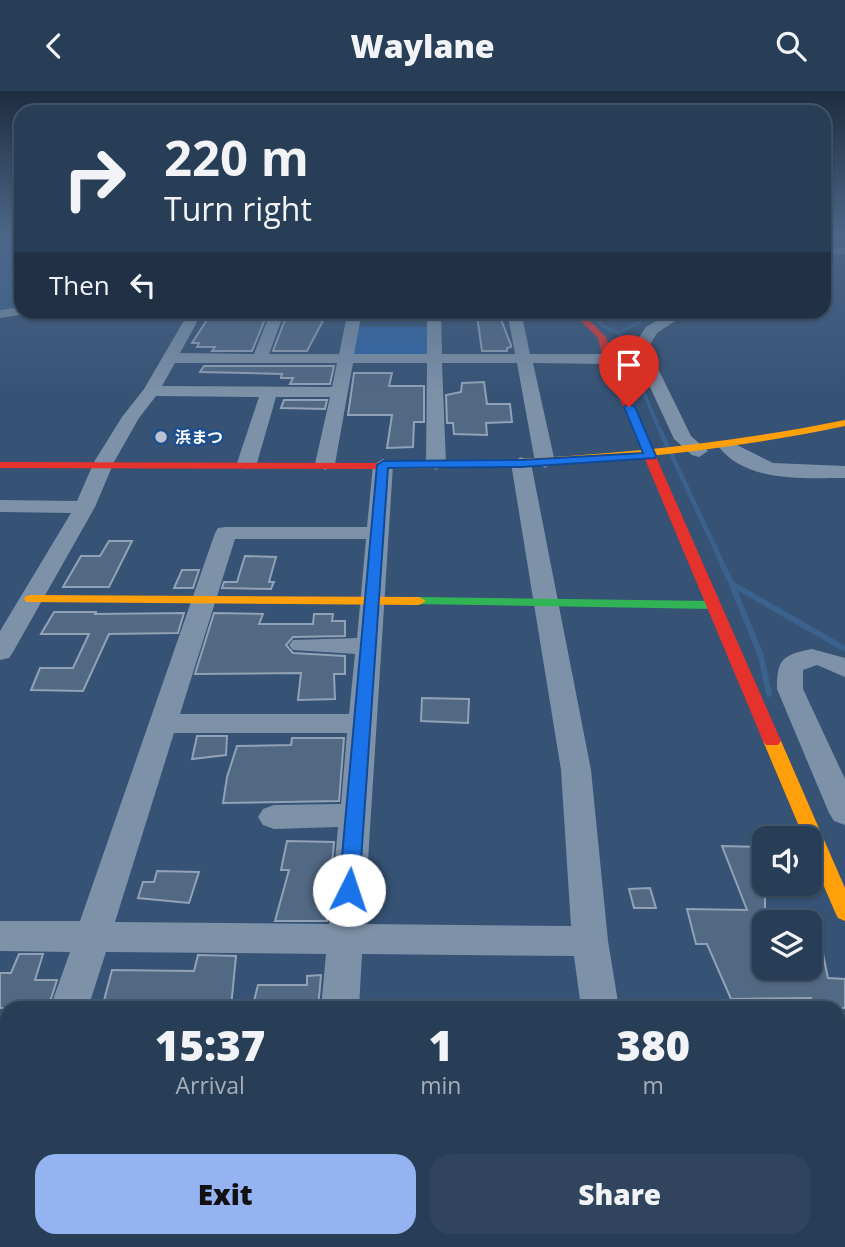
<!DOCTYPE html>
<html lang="en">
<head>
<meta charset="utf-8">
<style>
  body { margin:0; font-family:"Open Sans","Noto Sans JP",sans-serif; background:#30455d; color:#f1f3f6; height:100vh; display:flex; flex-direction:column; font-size:26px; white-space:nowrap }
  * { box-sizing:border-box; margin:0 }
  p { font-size:23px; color:#a5aeba }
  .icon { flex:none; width:38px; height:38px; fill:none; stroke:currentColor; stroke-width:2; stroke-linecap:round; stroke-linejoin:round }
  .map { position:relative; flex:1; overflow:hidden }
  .side { position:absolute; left:0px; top:910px; width:845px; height:247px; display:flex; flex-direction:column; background:#283e57; border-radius:21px 21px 0 0; box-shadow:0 2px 5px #0004,0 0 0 2px #44576d }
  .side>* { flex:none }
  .top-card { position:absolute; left:14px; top:14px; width:817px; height:214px; border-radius:21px; box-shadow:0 2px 5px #0004,0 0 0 2px #44576d; background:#283e57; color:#f1f3f6; overflow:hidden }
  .buttons { position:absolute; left:752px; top:735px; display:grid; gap:14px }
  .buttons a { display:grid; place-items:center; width:70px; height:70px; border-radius:14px; background:#283e57; box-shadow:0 2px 5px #0004,0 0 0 2px #44576d; font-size:35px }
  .pin { position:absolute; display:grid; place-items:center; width:60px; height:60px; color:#fff; margin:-72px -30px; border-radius:50% 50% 50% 0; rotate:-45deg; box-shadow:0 0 7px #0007 }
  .pin .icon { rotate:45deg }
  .me { position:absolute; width:77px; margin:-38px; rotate:4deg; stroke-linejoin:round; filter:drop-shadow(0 0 5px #0008) }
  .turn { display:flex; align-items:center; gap:24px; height:147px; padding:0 35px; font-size:32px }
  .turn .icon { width:91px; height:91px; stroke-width:2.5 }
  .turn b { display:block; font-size:49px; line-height:60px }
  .then { display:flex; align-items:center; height:66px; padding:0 35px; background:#0003; gap:14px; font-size:26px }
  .eta { display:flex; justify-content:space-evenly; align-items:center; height:119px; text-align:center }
  .eta b { font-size:42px; font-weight:800; line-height:49px }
  .primary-button { display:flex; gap:14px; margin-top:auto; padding:14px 35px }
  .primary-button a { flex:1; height:80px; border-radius:21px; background:#95b2f1; color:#111; font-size:28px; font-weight:800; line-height:80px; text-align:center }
  .primary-button a+a { background:#30455d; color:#f1f3f6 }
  header { display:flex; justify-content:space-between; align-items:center; height:91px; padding:0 35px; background:#283e57; font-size:32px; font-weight:800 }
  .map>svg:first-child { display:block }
  .green { fill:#2f66a5 }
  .water { fill:#3b618d }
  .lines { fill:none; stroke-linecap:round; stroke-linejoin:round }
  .stream-far3 { stroke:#3b618d; stroke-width:2.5 }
  .stream-far2 { stroke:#3b618d; stroke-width:3.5 }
  .stream-far1 { stroke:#3b618d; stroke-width:4.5 }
  .stream { stroke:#3b618d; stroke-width:6 }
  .building { fill:#526984; stroke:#92a2b6; stroke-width:2 }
  .street { fill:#7d92a8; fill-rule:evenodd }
  .fast { fill:#30b455; fill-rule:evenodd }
  .slow { fill:#ff9f0a; fill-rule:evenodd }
  .jam { fill:#e5322d; fill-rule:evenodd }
  .route { fill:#1a73e8; stroke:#114b97; stroke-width:2 }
  .poi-dot { fill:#b9c2ce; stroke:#1b4f8f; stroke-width:2.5 }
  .labels { text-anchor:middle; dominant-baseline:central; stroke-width:5; stroke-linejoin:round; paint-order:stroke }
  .far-poi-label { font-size:16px; font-weight:bold; fill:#fff; stroke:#1b4f8f; text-anchor:start }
</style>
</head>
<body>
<header><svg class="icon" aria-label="back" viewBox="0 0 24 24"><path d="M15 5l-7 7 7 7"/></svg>Waylane<svg class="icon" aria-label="search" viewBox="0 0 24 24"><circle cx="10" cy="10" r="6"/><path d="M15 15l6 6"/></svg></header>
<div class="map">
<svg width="845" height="1156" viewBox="0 0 845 1156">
  <rect width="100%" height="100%" fill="#365274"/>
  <path class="green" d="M358,236h70l1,28 -76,-1z"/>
  <path class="water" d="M0,143h21v72l-21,4z"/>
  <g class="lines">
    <path class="stream-far3" d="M591,220l8,10
      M641,230l18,-10"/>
    <path class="stream-far2" d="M597,228l6,7 16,7 40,96
      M619,242l25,-14"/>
    <path class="stream-far1" d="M659,337l65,139"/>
    <path class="stream" d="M723,475l9,18 113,65
      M732,494l29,71 8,38"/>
  </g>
  <path class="building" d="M231,220h33l-3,6h5l-14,34h-40l3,-4h-18l2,-4h-7l17,-26h18z
    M477,225l23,1 11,28v2l-4,1v3h-25z
    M286,226h39l-18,34h-34z
    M204,275h130l-4,18h-40l3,-6h-12l1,-4 -82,-2z
    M354,282h38l-3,13h35v36h-10l-1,25 -26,1 5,-33h-44z
    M484,291l3,22h23l2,18 -26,1 1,12 -33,-1 -1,-11h-6l-1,-28 15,-3 1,-9z
    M284,309h43l-2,9 -44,-1z
    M109,450h23l-23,46h-46l18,-31h19z
    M245,465l31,1 -7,25h5l-3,7 -49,-1 2,-6h13z
    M182,479h17l-6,18h-19z
    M54,521h42l-1,2 89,-1 -6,20 -69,1 -26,57 -52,-1 9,-22h33l16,-34h-48z
    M214,522l49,1 -4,10h54l1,-10h19l-1,7h13v15l-52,1 -7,8 7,8 52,3v18h-11l1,25 -37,1 3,-27 -106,1z
    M422,607l47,1 -1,24 -47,-2z
    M197,645h30l-1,19 -34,4z
    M292,647h52l-5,63 -116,2 4,-26 10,-31 54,-1z
    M287,750l47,1 -7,79h-52l14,-51h-8z
    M722,755l43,1v121h45v-38h8l10,48 17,1v29h-29l-5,-10 -80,1 -24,-55h-11l-9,-35 60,1z
    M157,780l42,1 -10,31 -51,-5 5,-16h11z
    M650,797l6,20h-22l-5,-19z
    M19,863h24l-8,26h22l-9,28h-48v-35h11z
    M198,864l38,1 -5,51 -129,1 10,-38 82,1z
    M321,884l-3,33 -65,-3 5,-20h49v-9z"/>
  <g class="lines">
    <path class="street" d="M824,157h21v6h-21z
      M21,216v4h7l-2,3 -26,4v-8z
      M147,220h56l-23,42 74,1 17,-43h14l-16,43h70l9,-43h14l-8,43h73v-43h14l1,43h73l-8,-43h14l9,43h78l8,5 -8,5 -75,-1 22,99 -10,6 -10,-6 -18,-99h-75l4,101 -10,6 -10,-6 1,-101h-74l-18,101 -10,6 -10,-6 15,-67h-54l-19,66 -10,6 -10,-6 22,-66 -103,-1 -17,22 -25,44 -19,45 -82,145 -4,6 -9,2v-29l71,-118 -71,-1v-12l77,1 17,-39 28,-45 22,-28 42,-72 -32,-2zM175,272h162l-5,24 -170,-1z
      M672,220h18l-33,22 -9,15 43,88 17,15 -9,6 -7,-2 -18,-16 -42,-91 14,-21z
      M727,349l46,23 72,3v12c-41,0 -99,5 -127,-32l2,-4z
      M521,366l10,6 60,307 17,171 11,67h-38l-7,-52 -212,-2 -3,54h-38l5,-54 -220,-2 -18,56h-38l20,-56 -70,-1v-30h80l135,-388 3,-5 8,-1h141l6,-62 10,-6 10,6 -29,459 207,2 -10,-156 -50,-307zM235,448h131l-9,99 -64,2 -4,5 4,5 62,4 -6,60h-169zM174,642h173l-6,71 -67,1 -11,4 -5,8 5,8 11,4 64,-2 -9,97 -214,-2z
      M812,558l33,9v19l-28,-12 -14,5v19l42,90v46l-11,-4 -5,-8 -52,-124c0,-30 5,-34 35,-40z
      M7,1079v62l-7,3v-62z
      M299,1150h46v6h-46z
      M612,1150h46l1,6h-46z
      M744,1150h46l2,6h-46z"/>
    <path class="fast" d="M419,506l294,4 7,4 -7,4 -299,-5 -2,-3z"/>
    <path class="slow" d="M845,329v6c-153,32 -305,42 -461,43l-6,-3 6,-3c156,-2 308,-12 461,-43z
      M31,504l388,2 7,4 -7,4 -393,-3 -2,-3 2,-3z
      M772,644l6,2 3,4 64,147v33l-7,-3 -3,-6 -25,-58v-16h-6l-41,-97 3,-4z"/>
    <path class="jam" d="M571,220h9l26,26 7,22 168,382 -3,4h-12l-3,-4 -160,-382 -5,-21z
      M0,371l384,1 6,3 -6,3 -384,-1z"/>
  </g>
  <linearGradient id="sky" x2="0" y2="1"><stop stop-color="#1e2d40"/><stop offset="0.47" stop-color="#4c6688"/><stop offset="1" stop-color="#4c6688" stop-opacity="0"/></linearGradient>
  <rect width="845" height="305" fill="url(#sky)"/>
  <path class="route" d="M629,313l6,3 21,49 -1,2 -134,9 -133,1 -29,422 -3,6 -7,2 -7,-2 -3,-6 38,-425 6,-4 138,-1 122,-7 -19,-46z"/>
  <circle class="poi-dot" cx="161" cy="346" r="7"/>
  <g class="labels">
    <g class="far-poi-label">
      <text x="175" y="346">浜まつ</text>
    </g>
  </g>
</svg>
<div class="buttons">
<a><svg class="icon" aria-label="sound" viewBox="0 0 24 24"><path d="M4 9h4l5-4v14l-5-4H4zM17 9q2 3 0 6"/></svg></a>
<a><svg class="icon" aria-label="layers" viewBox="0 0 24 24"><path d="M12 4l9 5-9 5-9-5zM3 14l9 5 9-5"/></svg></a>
</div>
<div class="pin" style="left:629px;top:316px;background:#d93025"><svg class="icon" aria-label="arrive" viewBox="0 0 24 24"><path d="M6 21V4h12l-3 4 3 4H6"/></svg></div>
<svg class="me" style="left:349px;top:799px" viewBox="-20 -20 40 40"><circle r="19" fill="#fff"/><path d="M0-13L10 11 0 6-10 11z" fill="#1a73e8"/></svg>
<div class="top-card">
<div class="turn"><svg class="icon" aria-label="right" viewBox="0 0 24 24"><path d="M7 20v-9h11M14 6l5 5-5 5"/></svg><div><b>220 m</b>Turn right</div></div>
<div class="then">Then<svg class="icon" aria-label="left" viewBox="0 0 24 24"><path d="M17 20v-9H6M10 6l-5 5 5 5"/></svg></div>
</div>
<section class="side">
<div class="eta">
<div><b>15:37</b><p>Arrival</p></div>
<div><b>1</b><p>min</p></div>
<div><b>380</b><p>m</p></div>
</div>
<div class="primary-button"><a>Exit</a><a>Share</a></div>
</section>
</div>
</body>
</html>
